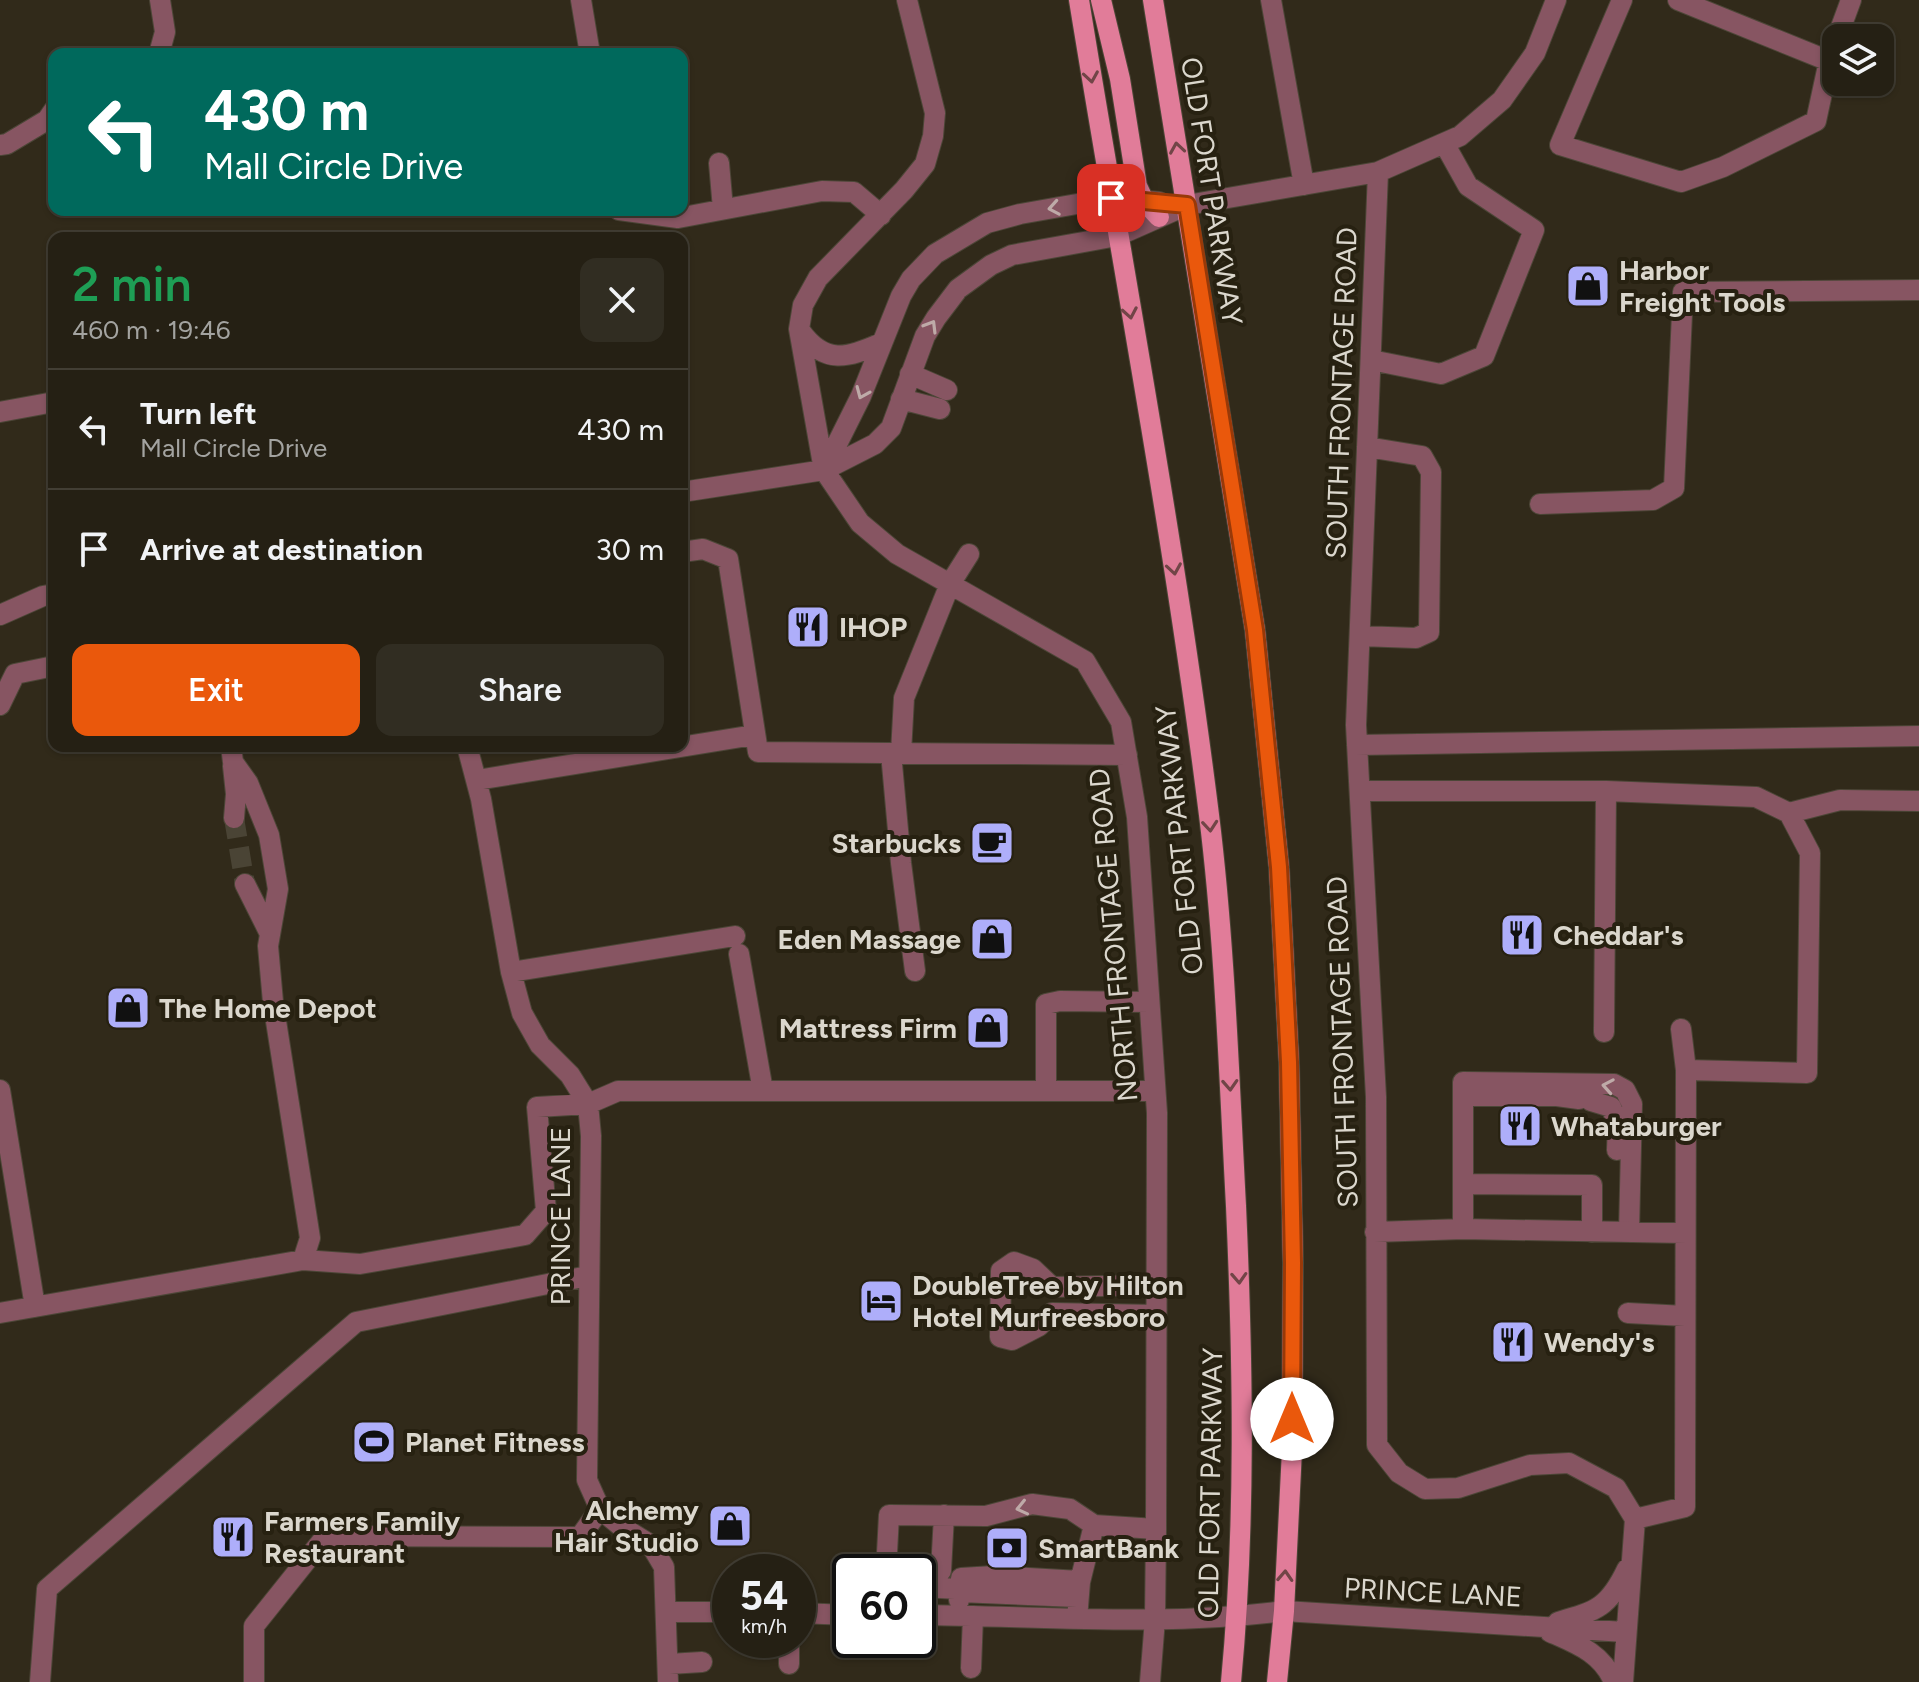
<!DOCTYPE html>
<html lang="en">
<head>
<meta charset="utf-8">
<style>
  body { margin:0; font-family:Figtree,sans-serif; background:#312d22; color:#f1f3f6; height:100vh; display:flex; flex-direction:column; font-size:30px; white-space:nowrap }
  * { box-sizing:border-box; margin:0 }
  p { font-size:26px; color:#a3a3a0 }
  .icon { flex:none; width:44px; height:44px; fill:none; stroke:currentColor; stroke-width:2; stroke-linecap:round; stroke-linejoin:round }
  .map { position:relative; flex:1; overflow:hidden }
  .side { position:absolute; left:48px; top:232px; width:640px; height:520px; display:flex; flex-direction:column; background:#252014; border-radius:16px; box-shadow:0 2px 6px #0004,0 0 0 2px #423e34 }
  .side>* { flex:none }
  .top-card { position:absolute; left:48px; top:48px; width:640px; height:168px; border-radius:16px; box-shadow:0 2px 6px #0004,0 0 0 2px #423e34; background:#00695c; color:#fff; overflow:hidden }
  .controls { position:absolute; left:1822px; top:24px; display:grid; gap:16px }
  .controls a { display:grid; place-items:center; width:72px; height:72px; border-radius:16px; background:#252014; box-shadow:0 2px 6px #0004,0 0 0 2px #423e34; font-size:40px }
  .speed { position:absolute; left:712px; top:1554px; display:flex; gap:16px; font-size:40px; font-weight:700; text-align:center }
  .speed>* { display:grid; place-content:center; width:104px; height:104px; border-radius:50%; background:#252014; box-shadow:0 2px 6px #0004,0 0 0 2px #423e34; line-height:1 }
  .speed small { font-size:20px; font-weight:400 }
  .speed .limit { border:4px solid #111; border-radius:12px; background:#fff; color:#111 }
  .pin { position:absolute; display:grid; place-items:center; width:68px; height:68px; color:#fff; margin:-34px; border-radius:16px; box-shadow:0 4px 12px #0006 }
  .me { position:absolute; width:88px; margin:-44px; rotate:0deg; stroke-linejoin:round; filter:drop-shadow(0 0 6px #0008) }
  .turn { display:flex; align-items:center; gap:28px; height:168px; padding:0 24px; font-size:36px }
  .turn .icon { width:104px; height:104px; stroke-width:2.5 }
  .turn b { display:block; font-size:56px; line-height:68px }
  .round { display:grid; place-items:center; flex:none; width:84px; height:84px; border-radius:16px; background:#312d22 }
  .summary { display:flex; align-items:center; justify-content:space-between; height:136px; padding:0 24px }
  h1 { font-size:48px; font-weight:600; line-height:60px; color:#1e9e55 }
  .primary-button { display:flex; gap:16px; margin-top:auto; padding:16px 24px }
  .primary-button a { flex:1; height:92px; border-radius:16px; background:#ea580c; color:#fff; font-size:32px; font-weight:600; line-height:92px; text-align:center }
  .primary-button a+a { background:#312d22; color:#f1f3f6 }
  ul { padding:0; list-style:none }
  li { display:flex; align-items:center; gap:24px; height:120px; padding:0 24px; border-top:2px solid #423e34 }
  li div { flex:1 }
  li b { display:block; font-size:30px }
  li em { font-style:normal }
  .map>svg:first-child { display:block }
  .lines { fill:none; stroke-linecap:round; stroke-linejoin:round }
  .minor-tunnel { stroke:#4a4435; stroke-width:20; stroke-dasharray:20 10; stroke-linecap:butt }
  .minor-casing { stroke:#4c4637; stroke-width:22 }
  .major-casing { stroke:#4c4637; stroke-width:22 }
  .minor { stroke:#875562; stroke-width:20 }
  .major { stroke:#e17c99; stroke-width:20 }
  .oneway { stroke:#714547 }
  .oneway2 { stroke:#beaaa8 }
  .route-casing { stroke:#983908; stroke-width:20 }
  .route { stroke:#ea580c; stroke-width:14 }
  .labels { text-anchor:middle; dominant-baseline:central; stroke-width:8; stroke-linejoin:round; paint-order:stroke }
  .street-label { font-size:28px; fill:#dbd7cd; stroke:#272111 }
  .poi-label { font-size:28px; font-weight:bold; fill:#dbd7cd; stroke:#272111; text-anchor:start }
</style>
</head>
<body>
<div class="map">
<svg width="1919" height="1682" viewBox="0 0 1919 1682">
  <rect width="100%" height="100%" fill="#312a1a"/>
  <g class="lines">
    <path class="minor-tunnel" d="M234,818l11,66"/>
    <g class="minor-casing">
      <path id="minor" d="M581,0l9,54
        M907,0l28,113 -2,23 -8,28 -21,26 -86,88 -15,27 -4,24 25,141 36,53 37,31 188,107 36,61 16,95 20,296 -1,416 -1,90 -5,63
        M1271,0l33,185
        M1622,0l-62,145 121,37 42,-15 93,-46 13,-60
        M1678,0l151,61 7,-20
        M1837,38l14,-38
        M159,54l6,-22 -5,-32
        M0,145l7,-1 40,-24 7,-10
        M719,163l4,46
        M1378,172l-22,553 20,372 1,348 22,28 26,16 33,-1 72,-23 39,-2 47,25 19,31 -12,163
        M619,210l59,8 144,-27 32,1 27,23
        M801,332c24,33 47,26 80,11
        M1371,360l70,14 43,-18 50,-126 -66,-44 -24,-43
        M910,374l37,16
        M901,399l39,10
        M0,412l54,-10
        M824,470l37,-74 40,-100 10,-17 24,-25 52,-31 33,-9 91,-16 48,4
        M682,492l142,-22 51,-26 16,-16 34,-92 11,-18 22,-29 33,-24 21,-10 105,-19 70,-31 191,-33 82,-36 42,-36 33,-47 21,-53
        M1540,504l113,-4 21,-12 9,-196 236,-2
        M682,552l21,-3 25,10 30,193 369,3
        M0,615l43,-19 11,-2
        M1360,636l56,2 13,-6 2,-160 -9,-16 -55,-9
        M0,705l15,-31 39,-8
        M1357,745l562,-9
        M231,746l2,16 15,21 21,52 9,54 -10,57 5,56 37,236 -7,22
        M467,746l14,53 30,173 11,41 18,32 30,30 18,29 3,32 -4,344 13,29 22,18 29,18 13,22 4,115
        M891,753l10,110 14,108
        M901,753l3,-55 46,-114 19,-30
        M233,766l3,28 -2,24
        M477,780l277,-45
        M1360,791h246l150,6 33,16 21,40 -3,220 -121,-3 -1,437 -50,12
        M1789,813l51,-13 79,1
        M245,884l25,50
        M739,954l24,137
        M511,972l224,-36
        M1681,1029l5,41
        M1604,1032l2,-241
        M0,1090l35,217
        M1046,1091v-87l14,-3 89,1
        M1463,1096h94l22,3
        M1591,1101l20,6 7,17 -1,26
        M1463,1184l129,1v47
        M1463,1229v-147l151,2 11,6 7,14 -3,128
        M1375,1232l88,-3 222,4
        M0,1313l303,-53 57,4 165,-29 21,-24 -9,-104 51,-3 30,-13h537
        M1628,1313l57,3
        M1156,1315l-104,-2 -13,13 -27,14 -12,-3 1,-66 13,-9 19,7 19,18 104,-2
        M941,1571l3,-56
        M886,1572l3,-57 97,1 46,-12 38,5 24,16
        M961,1584v-6l33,-2 86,5
        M918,1587l42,2 -1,11
        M960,1592l117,5
        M666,1612h64
        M798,1613l52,2
        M918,1615c122,1 245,12 366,-4l341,21
        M1077,1619l3,-37 14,-57 62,4
        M1558,1622c39,-11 51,-15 69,-53
        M1550,1632c27,12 52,21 64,50
        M669,1664l33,-2
        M789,1664v-24
        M971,1668l2,-52
        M40,1682l7,-93 309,-267 232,-46
        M254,1682v-56l72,-90 254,1 20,-28"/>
    </g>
    <g class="major-casing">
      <path id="major" d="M1079,0c44,271 96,542 130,815 16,129 20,262 27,391 7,158 10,318 -5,476
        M1101,0l19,79 17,107 7,15 15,16
        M1153,0l102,630 24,237 10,195 4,201 -1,187 -8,161 -7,71"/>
    </g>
    <use href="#minor" class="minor"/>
    <use href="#major" class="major"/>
  </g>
  <defs><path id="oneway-chevron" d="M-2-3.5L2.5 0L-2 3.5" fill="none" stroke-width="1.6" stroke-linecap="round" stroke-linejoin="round" transform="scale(2)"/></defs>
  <g class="oneway">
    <use href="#oneway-chevron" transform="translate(1091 77) rotate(81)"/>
    <use href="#oneway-chevron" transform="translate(1177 148) rotate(-99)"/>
    <use href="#oneway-chevron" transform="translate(1130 313) rotate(80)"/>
    <use href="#oneway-chevron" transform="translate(1174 569) rotate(81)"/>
    <use href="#oneway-chevron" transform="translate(1210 826) rotate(85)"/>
    <use href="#oneway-chevron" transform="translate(1230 1085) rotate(87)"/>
    <use href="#oneway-chevron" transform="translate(1239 1278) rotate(87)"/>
    <use href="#oneway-chevron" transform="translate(1285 1576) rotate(-87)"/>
  </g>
  <g class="oneway2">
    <use href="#oneway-chevron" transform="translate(1054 208) rotate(170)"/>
    <use href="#oneway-chevron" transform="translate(931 326) rotate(-59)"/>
    <use href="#oneway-chevron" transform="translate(862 393) rotate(113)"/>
    <use href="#oneway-chevron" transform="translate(1608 1086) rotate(-170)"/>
    <use href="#oneway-chevron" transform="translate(1022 1508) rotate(167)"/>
  </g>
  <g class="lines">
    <g class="route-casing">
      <path id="route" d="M1111,198l76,7 68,425 24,237 10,195 4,201 -1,156"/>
    </g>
    <use href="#route" class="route"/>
  </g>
  <defs>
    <g id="shop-square" transform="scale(2.3)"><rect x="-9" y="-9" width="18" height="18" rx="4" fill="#aeaefa" stroke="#272111"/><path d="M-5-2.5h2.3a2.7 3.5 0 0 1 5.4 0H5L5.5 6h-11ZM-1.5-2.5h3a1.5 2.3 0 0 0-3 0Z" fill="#111"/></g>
    <g id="restaurant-square" transform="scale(2.3)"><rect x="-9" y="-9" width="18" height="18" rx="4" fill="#aeaefa" stroke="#272111"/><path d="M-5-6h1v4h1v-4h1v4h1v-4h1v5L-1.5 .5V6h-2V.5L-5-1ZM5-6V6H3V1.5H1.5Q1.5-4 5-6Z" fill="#111"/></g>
    <g id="cafe-square" transform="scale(2.3)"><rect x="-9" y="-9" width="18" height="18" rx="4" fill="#aeaefa" stroke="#272111"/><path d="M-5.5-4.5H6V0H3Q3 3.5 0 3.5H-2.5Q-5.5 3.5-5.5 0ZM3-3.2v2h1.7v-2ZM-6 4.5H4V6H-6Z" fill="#111"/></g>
    <g id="hotel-square" transform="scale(2.3)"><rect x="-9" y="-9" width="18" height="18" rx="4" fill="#aeaefa" stroke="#272111"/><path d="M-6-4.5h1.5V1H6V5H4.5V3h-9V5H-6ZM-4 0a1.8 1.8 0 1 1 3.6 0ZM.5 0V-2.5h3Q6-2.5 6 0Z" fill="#111"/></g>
    <g id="stadium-square" transform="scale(2.3)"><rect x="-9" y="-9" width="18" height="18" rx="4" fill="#aeaefa" stroke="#272111"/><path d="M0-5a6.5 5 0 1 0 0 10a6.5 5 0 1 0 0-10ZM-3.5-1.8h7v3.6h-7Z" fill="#111"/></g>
    <g id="bank-square" transform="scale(2.3)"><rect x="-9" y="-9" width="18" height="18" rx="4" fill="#aeaefa" stroke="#272111"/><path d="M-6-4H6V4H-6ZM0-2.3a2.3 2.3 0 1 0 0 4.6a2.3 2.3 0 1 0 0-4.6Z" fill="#111"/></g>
  </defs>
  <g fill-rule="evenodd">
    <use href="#shop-square" x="1588" y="286"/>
    <use href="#restaurant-square" x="808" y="627"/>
    <use href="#cafe-square" x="992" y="843"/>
    <use href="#restaurant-square" x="1522" y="935"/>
    <use href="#shop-square" x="992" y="939"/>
    <use href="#shop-square" x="128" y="1008"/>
    <use href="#shop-square" x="988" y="1028"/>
    <use href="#restaurant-square" x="1520" y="1126"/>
    <use href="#hotel-square" x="881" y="1301"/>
    <use href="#restaurant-square" x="1513" y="1342"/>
    <use href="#stadium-square" x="374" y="1442"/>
    <use href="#shop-square" x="730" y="1526"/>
    <use href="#restaurant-square" x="233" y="1537"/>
    <use href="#bank-square" x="1007" y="1548"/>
  </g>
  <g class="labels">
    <g class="street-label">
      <text transform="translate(1212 191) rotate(81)">OLD FORT PARKWAY</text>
      <text transform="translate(1341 393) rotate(-88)">SOUTH FRONTAGE ROAD</text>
      <text transform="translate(1179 840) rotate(-96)">OLD FORT PARKWAY</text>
      <text transform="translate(1113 935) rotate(-95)">NORTH FRONTAGE ROAD</text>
      <text transform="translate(1342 1042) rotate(-92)">SOUTH FRONTAGE ROAD</text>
      <text transform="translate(560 1216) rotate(-90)">PRINCE LANE</text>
      <text transform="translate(1210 1483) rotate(-89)">OLD FORT PARKWAY</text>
      <text transform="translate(1433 1592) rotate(3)">PRINCE LANE</text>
    </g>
    <g class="poi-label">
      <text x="1619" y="270">Harbor<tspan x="1619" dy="32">Freight Tools</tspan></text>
      <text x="839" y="627">IHOP</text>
      <text x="961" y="843" text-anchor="end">Starbucks</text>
      <text x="1553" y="935">Cheddar's</text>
      <text x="961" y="939" text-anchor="end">Eden Massage</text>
      <text x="159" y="1008">The Home Depot</text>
      <text x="957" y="1028" text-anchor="end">Mattress Firm</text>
      <text x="1551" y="1126">Whataburger</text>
      <text x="912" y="1285">DoubleTree by Hilton<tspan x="912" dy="32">Hotel Murfreesboro</tspan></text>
      <text x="1544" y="1342">Wendy's</text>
      <text x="405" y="1442">Planet Fitness</text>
      <text x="699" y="1510" text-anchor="end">Alchemy<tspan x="699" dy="32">Hair Studio</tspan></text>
      <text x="264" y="1521">Farmers Family<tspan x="264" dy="32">Restaurant</tspan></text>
      <text x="1038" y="1548">SmartBank</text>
    </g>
  </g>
</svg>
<div class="controls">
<a><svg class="icon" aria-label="layers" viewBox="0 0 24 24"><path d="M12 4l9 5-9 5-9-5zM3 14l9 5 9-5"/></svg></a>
</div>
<div class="speed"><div>54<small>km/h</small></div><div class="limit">60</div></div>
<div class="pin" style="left:1111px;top:198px;background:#d93025"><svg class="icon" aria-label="arrive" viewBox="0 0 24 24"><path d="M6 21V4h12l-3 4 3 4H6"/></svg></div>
<svg class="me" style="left:1292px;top:1419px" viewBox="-20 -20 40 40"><circle r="19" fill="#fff"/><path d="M0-13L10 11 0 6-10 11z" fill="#ea580c"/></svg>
<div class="top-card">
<div class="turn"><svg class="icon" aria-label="left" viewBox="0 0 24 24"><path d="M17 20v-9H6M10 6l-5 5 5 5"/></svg><div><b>430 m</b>Mall Circle Drive</div></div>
</div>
<section class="side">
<div class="summary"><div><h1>2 min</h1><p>460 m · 19:46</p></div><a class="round"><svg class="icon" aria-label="close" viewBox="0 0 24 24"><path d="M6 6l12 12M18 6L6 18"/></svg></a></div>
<ul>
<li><svg class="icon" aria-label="left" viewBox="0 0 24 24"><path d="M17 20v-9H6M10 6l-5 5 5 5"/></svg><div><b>Turn left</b><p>Mall Circle Drive</p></div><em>430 m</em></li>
<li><svg class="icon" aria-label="arrive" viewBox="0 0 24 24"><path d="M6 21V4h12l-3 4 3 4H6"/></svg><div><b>Arrive at destination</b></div><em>30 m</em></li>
</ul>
<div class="primary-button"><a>Exit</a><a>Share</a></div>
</section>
</div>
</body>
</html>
